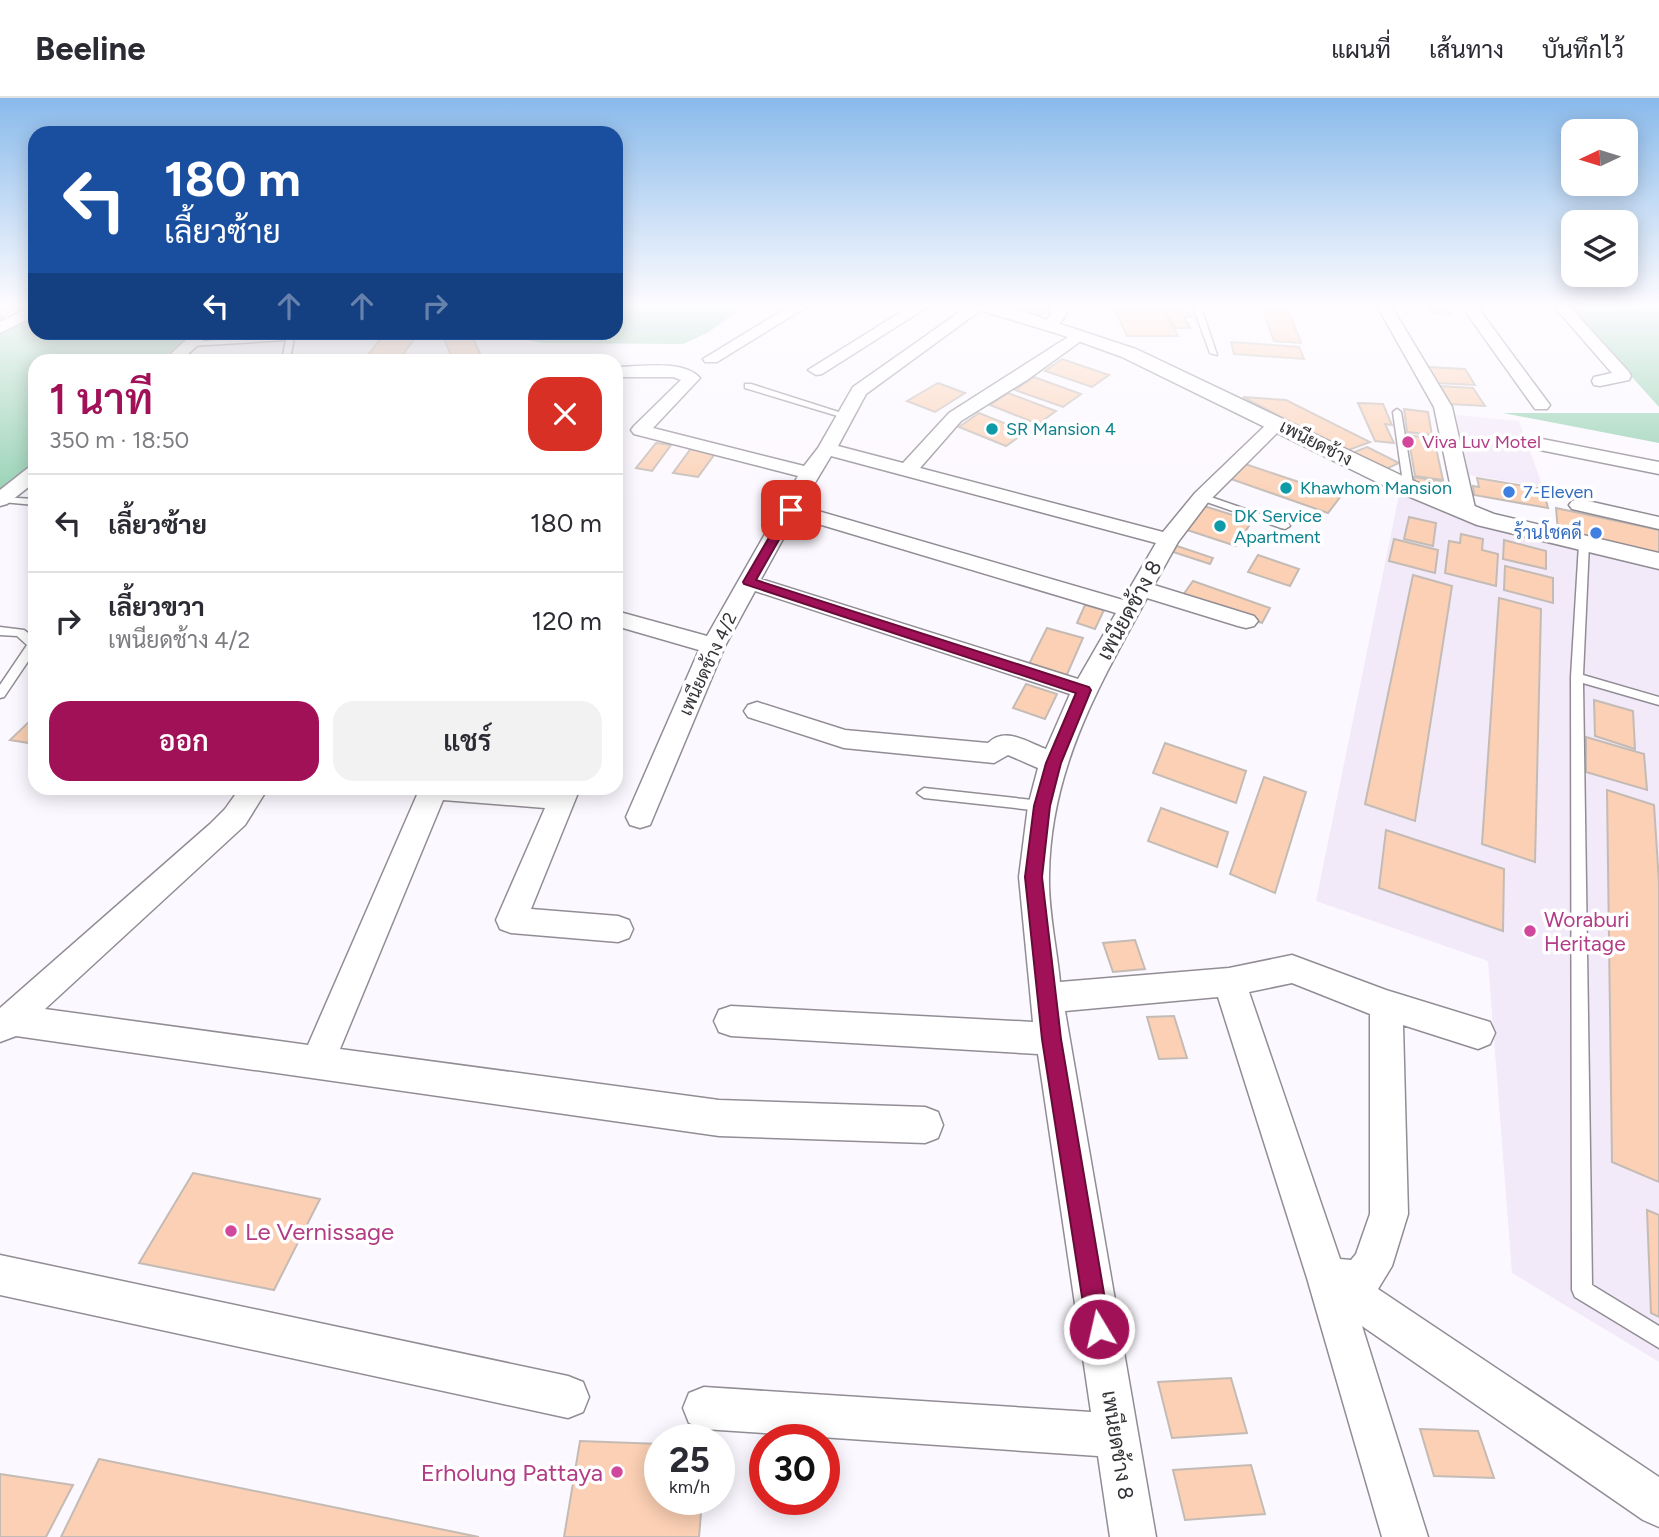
<!DOCTYPE html>
<html lang="th">
<head>
<meta charset="utf-8">
<style>
  body { margin:0; font-family:Figtree,Sarabun,sans-serif; background:#f2f2f3; color:#2b2b33; height:100vh; display:flex; flex-direction:column; font-size:26px; white-space:nowrap }
  * { box-sizing:border-box; margin:0 }
  p { font-size:23px; color:#7c7c81 }
  .icon { flex:none; width:38px; height:38px; fill:none; stroke:currentColor; stroke-width:2; stroke-linecap:round; stroke-linejoin:round }
  .map { position:relative; flex:1; overflow:hidden }
  .drawer { position:absolute; left:28px; top:256px; width:595px; height:441px; display:flex; flex-direction:column; background:#fff; border-radius:21px; box-shadow:0 4px 18px #0003 }
  .drawer>* { flex:none }
  .guide { position:absolute; left:28px; top:28px; width:595px; height:214px; border-radius:21px; box-shadow:0 4px 18px #0003; background:#1a4fa0; color:#fff; overflow:hidden }
  .needle { width:46px; rotate:266deg }
  .controls { position:absolute; left:1561px; top:21px; display:grid; gap:14px }
  .controls a { display:grid; place-items:center; width:77px; height:77px; border-radius:14px; background:#fff; box-shadow:0 4px 18px #0003; font-size:35px }
  .speed { position:absolute; left:644px; top:1326px; display:flex; gap:14px; font-size:35px; font-weight:700; text-align:center }
  .speed>* { display:grid; place-content:center; width:91px; height:91px; border-radius:50%; background:#fff; box-shadow:0 4px 18px #0003; line-height:1 }
  .speed small { font-size:18px; font-weight:400 }
  .speed .limit { border:10px solid #d22; background:#fff; color:#111 }
  .pin { position:absolute; display:grid; place-items:center; width:60px; height:60px; color:#fff; margin:-30px; border-radius:14px; box-shadow:0 4px 10px #0006 }
  .me { position:absolute; width:77px; margin:-38px; rotate:351deg; stroke-linejoin:round; filter:drop-shadow(0 0 5px #0008) }
  .turn { display:flex; align-items:center; gap:24px; height:147px; padding:0 21px; font-size:32px }
  .turn .icon { width:91px; height:91px; stroke-width:2.5 }
  .turn b { display:block; font-size:49px; line-height:60px }
  .lanes { display:flex; align-items:center; height:66px; padding:0 21px; background:#0003; justify-content:center; gap:35px; direction:ltr }
  .lanes .off { opacity:.35 }
  .round { display:grid; place-items:center; flex:none; width:74px; height:74px; border-radius:21px; background:#f2f2f3 }
  .overview { display:flex; align-items:center; justify-content:space-between; height:119px; padding:0 21px }
  h1 { font-size:42px; font-weight:600; line-height:52px; color:#a11158 }
  .button { display:flex; gap:14px; margin-top:auto; padding:14px 21px }
  .button a { flex:1; height:80px; border-radius:21px; background:#a11158; color:#fff; font-size:28px; font-weight:600; line-height:80px; text-align:center }
  .button a+a { background:#f2f2f3; color:#2b2b33 }
  ul { padding:0; list-style:none }
  li { display:flex; align-items:center; gap:21px; height:98px; padding:0 21px; border-top:2px solid #e1e1e2 }
  li div { flex:1 }
  li b { display:block; font-size:26px }
  li em { font-style:normal }
  header { display:flex; align-items:center; gap:42px; box-sizing:border-box; height:98px; padding:0 35px; background:#fff; border-bottom:2px solid #e1e1e2 }
  header strong { font-size:33px }
  nav { display:flex; gap:38px; margin-inline-start:auto; font-size:24px }
  .map>svg:first-child { display:block }
  .built { fill:#f2e9f9 }
  .forest { fill:#93d0b1 }
  .building { fill:#fbd0b4; stroke:#c4bbb5; stroke-width:2 }
  .lines { fill:none; stroke-linecap:round; stroke-linejoin:round }
  .service-casing { stroke:#928d95; stroke-width:3 }
  .minor-casing { stroke:#928d95; stroke-width:3 }
  .tertiary-casing { stroke:#928d95; stroke-width:3 }
  .service { fill:#fff; fill-rule:evenodd }
  .minor { fill:#fff; fill-rule:evenodd }
  .tertiary { fill:#fff; fill-rule:evenodd }
  .route { fill:#a11158; stroke:#690b39; stroke-width:2 }
  .culture-dot { fill:#0f9aa8; stroke:#fff; stroke-width:2.5 }
  .hotel-dot { fill:#d1479c; stroke:#fff; stroke-width:2.5 }
  .shop-dot { fill:#3f7fe0; stroke:#fff; stroke-width:2.5 }
  .labels { text-anchor:middle; dominant-baseline:central; stroke-width:7; stroke-linejoin:round; paint-order:stroke }
  .far-culture-label { font-size:18px; fill:#0d838f; stroke:#fff; text-anchor:start }
  .far-hotel-label { font-size:18px; fill:#b23c85; stroke:#fff; text-anchor:start }
  .far-street-label { font-size:18px; fill:#353337; stroke:#fff }
  .far-shop-label { font-size:18px; fill:#366cbe; stroke:#fff; text-anchor:start }
  .street-label { font-size:21px; fill:#353337; stroke:#fff }
  .hotel-label { font-size:21px; fill:#b23c85; stroke:#fff; text-anchor:start }
  .near-hotel-label { font-size:24px; fill:#b23c85; stroke:#fff; text-anchor:start }
</style>
</head>
<body>
<header>
<strong>Beeline</strong>
<nav><a>แผนที่</a><a>เส้นทาง</a><a>บันทึกไว้</a></nav>
</header>
<div class="map">
<svg width="1659" height="1439" viewBox="0 0 1659 1439">
  <rect width="100%" height="100%" fill="#fcf8ff"/>
  <path class="built" d="M1456,317l63,6 24,66 -74,-12z
    M1400,392l259,77v795l-147,-89 -24,-312 -172,-60z"/>
  <path class="forest" d="M616,206h131l-38,28 -26,12 -142,-1 -42,-10 117,-1z
    M1566,206h93v103z
    M35,216v18l159,1 -34,27h-125v104l-35,29v-161z
    M1503,315h156v30z"/>
  <path class="building" d="M19,206l-19,16v-15z
    M1016,206h5l25,7 -8,6 -29,-9z
    M1112,206h48l18,32h-51z
    M1162,206h15l3,6h7l5,7h-8l6,11h-15z
    M1261,206h25l15,39 -27,-2z
    M1426,206h19l6,10 -19,-1z
    M303,234h123l-4,6h-7l-13,18 -34,-1 13,-17 -82,-1z
    M451,234h19l13,28h-30l-11,-26z
    M1231,244l68,5 5,12 -70,-5z
    M1062,261l47,16 -17,12 -47,-16z
    M1428,269l37,2 10,16 -38,-2z
    M1034,279l47,17 -18,13 -48,-17z
    M938,285l27,10 -30,19 -28,-11z
    M1438,288l35,2 12,18 -36,-2z
    M1008,295l48,18 -18,13 -48,-19z
    M1243,299l43,3 84,42 -24,9z
    M1358,305l25,1 9,21 -7,-1 9,19 -19,-2z
    M1404,311l24,3 4,23 -25,-3z
    M979,315l47,19 -20,14 -47,-19z
    M1408,337l26,4 9,41 -28,-4z
    M656,345l15,2 -19,26 -16,-3z
    M692,349l25,4 -19,26 -25,-4z
    M1367,349l32,16 -15,7 -32,-17z
    M1245,366l96,32 -13,17 -97,-34z
    M1414,379l30,5 2,11 -23,-4 -8,-5z
    M1477,380l66,11 5,19 -74,-13 -1,-9 6,1z
    M1204,408l48,15 -16,25 -49,-16z
    M1556,410l103,22v23l-101,-22z
    M1409,419l27,6 -3,23 -29,-7z
    M1461,436l22,5 -1,11 16,4 -2,32 -51,-13 4,-32 11,2z
    M1394,441l44,11 -3,23 -46,-12z
    M1504,442l42,11v18l-43,-10z
    M1177,448l36,12 -3,6 -37,-12z
    M1258,457l41,14 -9,17 -42,-14z
    M1505,468l48,12v25l-49,-13z
    M1413,477l39,11 -37,235 -50,-17z
    M1193,483l77,27 -8,15 -79,-28z
    M1499,500l42,11 -6,253 -53,-18z
    M1085,507l19,5 -9,19 -18,-6z
    M1047,530l36,10 -18,41 -38,-11z
    M1026,586l31,10 -12,25 -32,-11z
    M1594,602l39,11 2,38 -40,-13z
    M35,618v28l-25,-4z
    M1586,639l58,17 3,36 -61,-18z
    M1165,645l81,28 -10,32 -83,-30z
    M1264,679l42,15 -31,101 -45,-19z
    M1607,692l47,15 5,78v299l-47,-20z
    M1161,710l67,24 -11,35 -69,-26z
    M1386,732l118,39 -1,62 -124,-43z
    M1135,842l10,29 -32,3 -10,-29z
    M1174,918l13,42 -28,1 -12,-42z
    M193,1075l127,26 -46,91 -135,-27z
    M1647,1112l12,5v102l-8,-4z
    M1231,1280l16,55 -75,5 -14,-56z
    M1420,1331l58,2 16,47 -60,-2z
    M580,1343l80,3v56h42l-3,37h-135z
    M99,1361l380,78h-418z
    M1251,1367l14,49 -80,6 -12,-50z
    M0,1376l73,11 -27,52h-46z"/>
  <g class="lines">
    <g class="service-casing">
      <path id="service" d="M1192,206h8l17,51 -7,-2z
        M287,234h8l-5,28h-8l4,-20 -94,6 -4,-2 4,-2 95,-7z
        M745,286h6l97,31 -7,2 -96,-29z
        M1397,311l4,3 13,78 -5,3 -5,-3 -11,-78z
        M1202,396l87,30 1,2 -5,3 -4,-1 -83,-29 -1,-2z
        M0,399l35,2v6l-33,-3z
        M1584,443l5,3 -6,131 76,22v8l-76,-22 9,602 67,41v22l-84,-51 -3,-7 -1,-613 8,-133z
        M0,529l24,3 11,8v13l-31,46 -4,1v-13l27,-40 -10,-9 -17,-1z
        M924,690l118,13 7,5 -7,5 -118,-13 -7,-5z"/>
    </g>
    <g class="minor-casing">
      <path id="minor" d="M793,206h18l-94,58h-12l-2,-3z
        M914,206h18l-110,70 -6,1 -8,-5z
        M971,206h18l-123,90 -28,52 65,17 46,-50 130,-83 8,5 -2,3 -58,42 -66,41 -41,47 243,64 32,-39 77,-74 6,-1 9,5 -78,78 -31,41 -24,43 100,31 4,5 -4,5 -8,2 -8,-2 -91,-28c-49,89 -97,172 -98,278 -1,35 8,72 11,106l169,-14 63,-13 94,35 104,32 5,11 -5,11 -12,5 -75,-24 5,189 -16,52 -14,23 281,188v50l-16,-7 -281,-194 66,211h-46l-75,-259 -89,-281 -153,14 91,526h-46l-12,-81 -394,-27 -15,-6 -6,-15 6,-15 15,-6 387,25 -53,-358 -307,-18 -12,-4 -5,-11 5,-11 12,-4 302,16 -14,-145 9,-71 10,-38 -30,-13 -14,8 -150,-15 -96,-31 -4,-6 4,-6 9,-3 88,28 143,13c17,-17 39,-1 58,6l24,-55 -315,-103 -30,55 -75,179 -10,3 -10,-3 -4,-8 73,-167 -83,-24v-15l91,25 91,-160 -164,-42 -3,-4 3,-4 47,-46 -8,-3h-57v-10c24,0 67,-8 84,11l-47,50 151,38 14,-18 35,-61zM831,358l325,87 -33,57 -322,-94zM795,419l321,96 -38,66 -317,-100zM1292,885l78,31v200l-14,40 -5,6 -11,-1 -91,-267z
        M1050,206h16v11l-10,13 -5,2 -8,-5 7,-10z
        M1376,206h14l62,103 24,105 -3,4h-14l-3,-4 -22,-105z
        M1460,206h15l72,97 3,4 -3,4h-12z
        M1552,206h15l62,68 2,4 -2,4 -29,6 -6,-1 -2,-4 2,-4 18,-4z
        M35,207v11l-35,17v-11z
        M195,234h18l-32,28h-17z
        M1537,340l122,24v12l-129,-26 -2,-4z
        M35,368v16l-28,22 -7,2v-16l28,-22z
        M1579,401l80,18v12l-87,-20 -3,-4 3,-4z
        M240,690h28l-23,37 -200,184 263,36 112,-257h160l-49,121 87,7 11,4 4,9 -4,9 -11,4 -107,-9 -11,-4 -4,-9 49,-112 -102,-8 -103,249 379,51 206,7 13,5 5,13 -5,13 -13,5 -206,-7 -703,-100 -16,6v-34l210,-184 15,-15z
        M0,1157l568,121 15,6 6,15 -6,15 -15,6 -568,-123z"/>
    </g>
    <g class="tertiary-casing">
      <path id="tertiary" d="M970,206h29l137,45 273,130 85,35 165,39v16l-182,-44 -86,-36 -269,-132 -63,-23 -87,-26z"/>
    </g>
    <use href="#service" class="service"/>
    <use href="#minor" class="minor"/>
    <use href="#tertiary" class="tertiary"/>
  </g>
  <linearGradient id="sky" x2="0" y2="1"><stop stop-color="#89baeb"/><stop offset="0.51" stop-color="#fefcff"/><stop offset="1" stop-color="#fefcff" stop-opacity="0"/></linearGradient>
  <rect width="1659" height="407" fill="url(#sky)"/>
  <path class="route" d="M791,408l5,4 -40,70 333,107 2,3 -30,73 -11,43 -8,71 19,162 49,290 -3,8 -8,4 -9,-4 -3,-8 -45,-290 -17,-162 9,-71 12,-43 30,-70 -332,-109 -1,-2 42,-72z"/>
  <g class="culture-dot">
    <circle cx="992" cy="331" r="7"/>
    <circle cx="1286" cy="390" r="7"/>
    <circle cx="1220" cy="428" r="7"/>
  </g>
  <g class="hotel-dot">
    <circle cx="1408" cy="344" r="7"/>
    <circle cx="1530" cy="833" r="7"/>
    <circle cx="231" cy="1133" r="7"/>
    <circle cx="617" cy="1374" r="7"/>
  </g>
  <g class="shop-dot">
    <circle cx="1509" cy="394" r="7"/>
    <circle cx="1596" cy="435" r="7"/>
  </g>
  <g class="labels">
    <g class="far-culture-label">
      <text x="1006" y="331">SR Mansion 4</text>
      <text x="1300" y="390">Khawhom Mansion</text>
      <text x="1234" y="418">DK Service<tspan x="1234" dy="21">Apartment</tspan></text>
    </g>
    <g class="far-hotel-label">
      <text x="1422" y="344">Viva Luv Motel</text>
    </g>
    <g class="far-street-label">
      <text transform="translate(1316 345) rotate(27)">เพนียดช้าง</text>
      <text transform="translate(708 566) rotate(-65)">เพนียดช้าง 4/2</text>
    </g>
    <g class="far-shop-label">
      <text x="1523" y="394">7-Eleven</text>
      <text x="1582" y="435" text-anchor="end">ร้านโชคดี</text>
    </g>
    <g class="street-label">
      <text transform="translate(1129 512) rotate(-61)">เพนียดช้าง 8</text>
      <text transform="translate(1118 1347) rotate(81)">เพนียดช้าง 8</text>
    </g>
    <g class="hotel-label">
      <text x="1544" y="821">Woraburi<tspan x="1544" dy="24">Heritage</tspan></text>
    </g>
    <g class="near-hotel-label">
      <text x="245" y="1133">Le Vernissage</text>
      <text x="603" y="1374" text-anchor="end">Erholung Pattaya</text>
    </g>
  </g>
</svg>
<div class="controls">
<a><svg class="needle" viewBox="-14 -14 28 28"><path d="M0-13l5 13h-10z" fill="#e53935"/><path d="M0 13l5-13h-10z" fill="#7c7c81"/></svg></a>
<a><svg class="icon" aria-label="layers" viewBox="0 0 24 24"><path d="M12 4l9 5-9 5-9-5zM3 14l9 5 9-5"/></svg></a>
</div>
<div class="speed"><div>25<small>km/h</small></div><div class="limit">30</div></div>
<div class="pin" style="left:791px;top:412px;background:#d93025"><svg class="icon" aria-label="arrive" viewBox="0 0 24 24"><path d="M6 21V4h12l-3 4 3 4H6"/></svg></div>
<svg class="me" style="left:1099px;top:1231px" viewBox="-20 -20 40 40"><circle r="17" fill="#a11158" stroke="#fff" stroke-width="3"/><path d="M0-11L8 9 0 5-8 9z" fill="#fff"/></svg>
<div class="guide">
<div class="turn"><svg class="icon" aria-label="left" viewBox="0 0 24 24"><path d="M17 20v-9H6M10 6l-5 5 5 5"/></svg><div><b>180 m</b>เลี้ยวซ้าย</div></div>
<div class="lanes"><svg class="icon" aria-label="left" viewBox="0 0 24 24"><path d="M17 20v-9H6M10 6l-5 5 5 5"/></svg><svg class="icon off" aria-label="ahead" viewBox="0 0 24 24"><path d="M12 20V5M6 11l6-6 6 6"/></svg><svg class="icon off" aria-label="ahead" viewBox="0 0 24 24"><path d="M12 20V5M6 11l6-6 6 6"/></svg><svg class="icon off" aria-label="right" viewBox="0 0 24 24"><path d="M7 20v-9h11M14 6l5 5-5 5"/></svg></div>
</div>
<section class="drawer">
<div class="overview"><div><h1>1 นาที</h1><p>350 m · 18:50</p></div><a class="round" style="background:#d93025;color:#fff"><svg class="icon" aria-label="close" viewBox="0 0 24 24"><path d="M6 6l12 12M18 6L6 18"/></svg></a></div>
<ul>
<li><svg class="icon" aria-label="left" viewBox="0 0 24 24"><path d="M17 20v-9H6M10 6l-5 5 5 5"/></svg><div><b>เลี้ยวซ้าย</b></div><em>180 m</em></li>
<li><svg class="icon" aria-label="right" viewBox="0 0 24 24"><path d="M7 20v-9h11M14 6l5 5-5 5"/></svg><div><b>เลี้ยวขวา</b><p>เพนียดช้าง 4/2</p></div><em>120 m</em></li>
</ul>
<div class="button"><a>ออก</a><a>แชร์</a></div>
</section>
</div>
</body>
</html>
